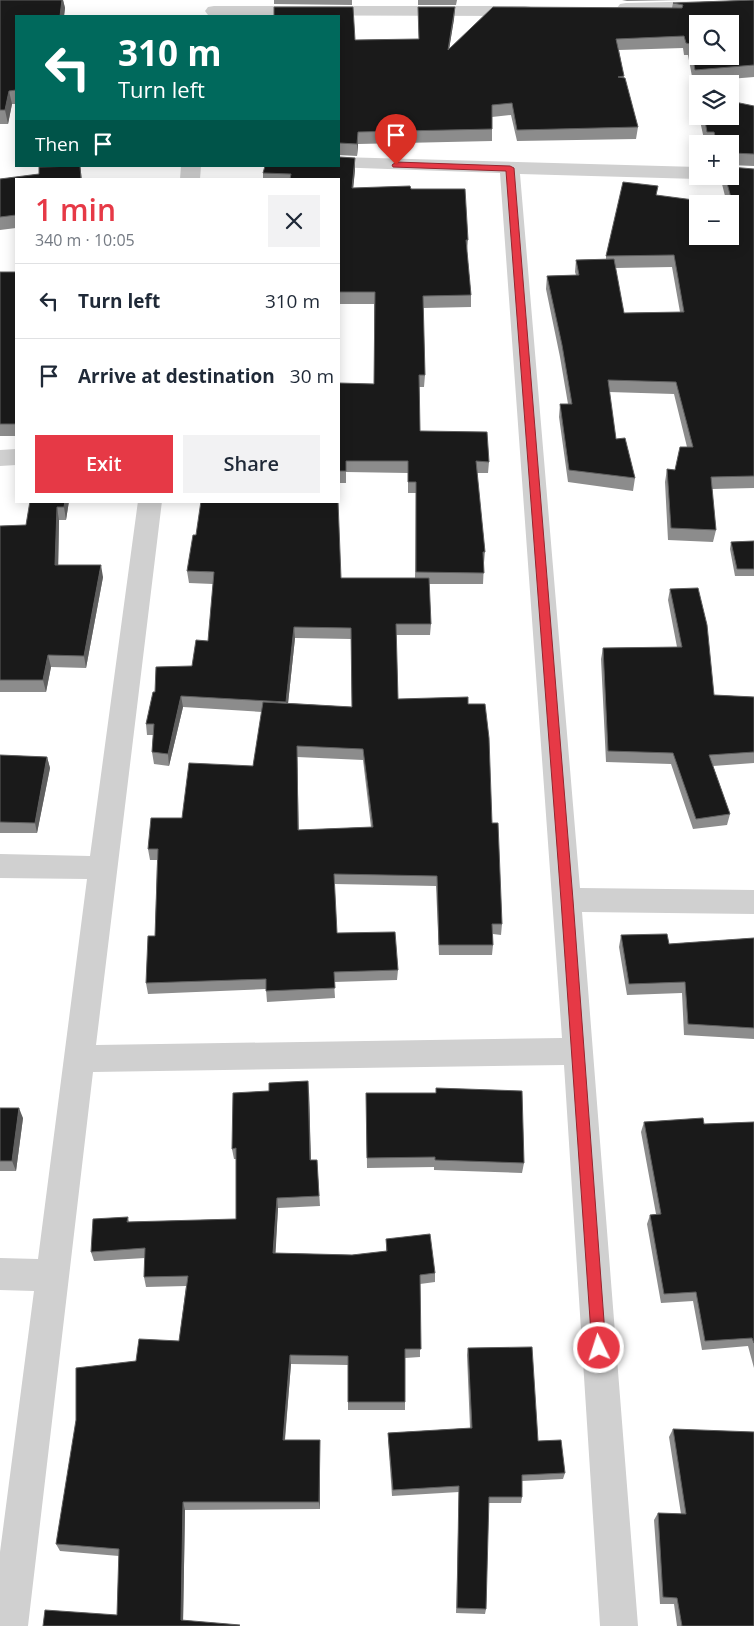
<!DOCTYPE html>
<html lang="en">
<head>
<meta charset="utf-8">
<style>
  body { margin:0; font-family:"Open Sans",sans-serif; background:#f2f2f3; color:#1f2937; height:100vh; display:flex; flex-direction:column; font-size:19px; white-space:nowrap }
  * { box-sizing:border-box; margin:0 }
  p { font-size:16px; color:#747a83 }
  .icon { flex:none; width:28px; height:28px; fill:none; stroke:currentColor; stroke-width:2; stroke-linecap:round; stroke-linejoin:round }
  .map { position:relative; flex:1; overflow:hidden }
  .details { position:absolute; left:15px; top:178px; width:325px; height:325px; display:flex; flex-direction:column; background:#fff; border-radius:0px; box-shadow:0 2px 12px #0003 }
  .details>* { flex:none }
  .hud { position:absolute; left:15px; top:15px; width:325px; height:152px; border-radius:0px; box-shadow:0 2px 12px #0003; background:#00695c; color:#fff; overflow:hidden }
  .tools { position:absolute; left:689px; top:15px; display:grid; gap:10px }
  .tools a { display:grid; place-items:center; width:50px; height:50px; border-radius:0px; background:#fff; box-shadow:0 2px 12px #0003; font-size:25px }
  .pin { position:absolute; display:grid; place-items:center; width:42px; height:42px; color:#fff; margin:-51px -21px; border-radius:50% 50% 50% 0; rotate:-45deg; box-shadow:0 0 5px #0007 }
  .pin .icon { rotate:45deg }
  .me { position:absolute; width:55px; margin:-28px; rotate:356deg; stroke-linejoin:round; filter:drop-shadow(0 0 4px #0008) }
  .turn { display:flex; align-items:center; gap:18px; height:105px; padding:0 20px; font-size:22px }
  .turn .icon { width:65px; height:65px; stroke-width:2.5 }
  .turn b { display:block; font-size:35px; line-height:42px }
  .then { display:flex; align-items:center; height:48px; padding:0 20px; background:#0003; gap:10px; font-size:19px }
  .round { display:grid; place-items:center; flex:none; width:52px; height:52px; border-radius:0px; background:#f2f2f3 }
  .overview { display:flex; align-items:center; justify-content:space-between; height:85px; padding:0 20px }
  h1 { font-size:30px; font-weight:600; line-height:38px; color:#e63946 }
  .primary-button { display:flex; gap:10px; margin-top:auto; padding:10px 20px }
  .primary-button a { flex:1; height:58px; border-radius:0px; background:#e63946; color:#fff; font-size:20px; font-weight:600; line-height:58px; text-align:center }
  .primary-button a+a { background:#f2f2f3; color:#1f2937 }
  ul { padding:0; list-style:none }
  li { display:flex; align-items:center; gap:15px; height:75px; padding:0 20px; border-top:1px solid #e0e1e3 }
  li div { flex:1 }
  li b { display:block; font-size:19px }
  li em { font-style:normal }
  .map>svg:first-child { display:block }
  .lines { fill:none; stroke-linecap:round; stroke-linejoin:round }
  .minor { fill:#d0d0d0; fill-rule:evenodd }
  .wall { fill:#8c8c8c; fill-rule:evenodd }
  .shaded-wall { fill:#5f5f5f }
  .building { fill:#1a1a1a; stroke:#5f5f5f; fill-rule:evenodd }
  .route { fill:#e63946; stroke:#96252e }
</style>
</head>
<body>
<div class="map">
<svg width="754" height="1626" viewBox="0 0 754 1626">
  <rect width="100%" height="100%" fill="#fff"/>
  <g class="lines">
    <path class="minor" d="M754,0v10l-128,3 -6,-1 -3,-4 3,-4 6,-1z
      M214,6h311l6,1 3,4 -3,4 -6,1 -317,-1 -3,-4 3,-4z
      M339,157l359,10v9h8l-8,3 -178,-5 60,714 174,2v24l-172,-2 56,714h-38l-36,-561 -471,7 -65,554h-28v-74l34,-261 -34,-1v-32l38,1 49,-380 -87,-1v-24l90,2 48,-355h24l-66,544 466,-7 -62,-865 -168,-6 7,-1z
      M181,166h20l-1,13h-20z
      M16,449v16l-16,1v-16z"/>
  </g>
  <path class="wall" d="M0,0h63l2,8 -1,8h-48v88h-4l-4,20h-8z
    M274,0h78v5l-78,-1z
    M418,0h39l-1,5h-38z
    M622,0h60l-55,1z
    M754,0v77l-61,5 -5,-27h-4l-1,-7 -64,2 5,28 14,49 -2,12 -119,2 -6,-26 -19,2v24l-134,3 -1,12 -18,-1v-139l16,24 64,-1 -1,-32h37l-1,12 -5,30 223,-41 1,-5z
    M754,106v60l-24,-1v-21h-25l-6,-28h31z
    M355,158v12l-2,18 58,1 57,51 -1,12 4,43v12l-48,1 2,67 -1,12h-5l1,44 69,31 -1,11h-11l8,79 -1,11 -1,21h-54l2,40 -1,11h-34l2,64 70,5 24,119 10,101 -1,11 -8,-1v11l-1,10h-53l-3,-69 -102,-2 3,49 61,37 -1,10 -63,2 1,16 -68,4 -1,-13 -118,5 -2,-11 9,-47 2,-76h-7l-2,-11 34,-31 71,-52 9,-54 -79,-5 -14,59 -15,-2 -2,-12 1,-17h-6l-1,-11 9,-32 37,-26 16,-25 5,-57 -24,-1 -2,-12 154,7h74l1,-85h-8v-20l-62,-1v11h-7v-100l35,1v-80h-35v-125h-76v-6zM295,638l56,1 1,68 -64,-4zM297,757l66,3 8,67 -72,3z
    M80,166l2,13h-66v49l-16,2v-51l39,-5z
    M754,169v319l-42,1 4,41 -3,12 -45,-2 -3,-58 2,-13 8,1 12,-23 -13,-53 -65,-2 7,47 19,39 -2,13 -65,-9 -9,-65 1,-13h8l-8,-47 -14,-68 1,-13 29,-1 -1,-3 1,-12 30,-1v-3l51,-61 73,41v-32h-3l-7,-28h10zM672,267l8,45 -56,1 -9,-45z
    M0,272h16v164h-16z
    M30,501h39l-3,19h-7l-1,45 45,12 -17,91 -35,-1 -5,25h-46v-166l26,-1z
    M754,541v35h-19l-5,-27 1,-7z
    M670,589l44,106 40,2v66l-41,3 17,48 -3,11 -34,4 -22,-65 -65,-2 -5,-103 2,-11 74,-1 -9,-47z
    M0,755l47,2 3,11 -13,65h-37z
    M621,935l48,9 85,-6v101l-70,-4 -2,-42 -55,2 -8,-48z
    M309,1092l2,68h6l3,46 -42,2 -3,45 77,2 34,-3v-13l49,34v9l-15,2v73l-15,1v52h-57v-45l-57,-1 -6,76 35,8v61l-135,1 -2,110 -66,-5 2,-59 -59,-5 -4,-7 80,-183 43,-20 7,-55 -40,1 -2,-10 1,-19 -51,3 -3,-9 37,-35 1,5 107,-3v-60h-2l-2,-10z
    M366,1093l158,70 -2,10 -88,-3v-3l-67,1z
    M0,1108l23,10 -7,53h-16z
    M644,1122l60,2 50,-2v246l-6,-22 -46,4 -9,-49 -32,2 -14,-79 3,-9 6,-1 -15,-82z
    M468,1348l70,93 27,32 -2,6 -41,2v16l-1,6h-33l-2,106 -1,5 -29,-1 3,-121 -67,4 -4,-57v-6l82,-5 -3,-73z
    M673,1429l81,197h-77l-3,-22h-14l-6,-84 4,-7 23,1 -12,-77z"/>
  <path class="shaded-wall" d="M62,0h1l2,8 -1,8h-4z
    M455,7l-1,12 -7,43 1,-12z
    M9,91l3,13 -4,20 -3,-14z
    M358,132v12l-1,12v-12z
    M355,158v12l-3,30v-12z
    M65,501h4l-3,19 -2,-13z
    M57,507l2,13 -1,57 -3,-12z
    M101,565l2,12 -17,91 -2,-12z
    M294,627l1,11 -8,75 -1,-11z
    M48,655l3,12 -5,25 -3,-12z
    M181,696l2,11 -14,59 -1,-12z
    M47,757l3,11 -13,65 -2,-10z
    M308,1081l1,11 2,78 -1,-10z
    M19,1108l4,10 -7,53 -4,-10z
    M277,1198l1,10 -3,55 -2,-10z
    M290,1355l1,9 -7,84 -1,-8z
    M320,1440v69l-1,-7z
    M183,1502l2,8 -2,116 -2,-6z"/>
  <path class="building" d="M0,0h62l-2,16h-44v74l-7,1 -4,19h-5z
    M754,0v65l-59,5 -5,-26 -4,-1 -2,-7 -68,3 8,37 -6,1 7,1 13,49 -121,3 -5,-27 -20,2v24l-134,3 -1,12 -18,-1v-127h-65v-9h79l2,33 64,-1 -1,-32h37l-7,43 45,-43 189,1 1,-3 -10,-2zM698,24h32v32h-32z
    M730,101l24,5v48l-22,-1 -2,2v7v-18h-13l-3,-12h-7l-3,-16h26z
    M339,157l16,1 -3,30 58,-2 1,3h54l3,51h-2l5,55 -48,1 2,79h-6l1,56 67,1 2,30 -13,-1 9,91h-2l1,21 -68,-1v-90h-8v-21h-62v10h-7v-88l35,1 1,-92h-36v-113h-49l1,-5 -28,-1 2,-7h74z
    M80,166l1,13h-65v36l-16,2v-38l39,-5v-7z
    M730,167l24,2v307l-43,1 5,53 -45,-2 -4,-59 8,1 5,-23h13l-17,-65 -68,-2 8,59 9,-1 10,40 -66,-8 -9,-66h12l-10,-59 -15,-69 32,-1 -3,-15 38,-1 10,54 60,-1 -10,-57 -68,1 17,-74 35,4 -2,9 68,9h-26v32h32v-32l3,1 -8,-29h5z
    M0,272h16v152h-16z
    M30,501h35l-1,6h-7l-2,58h46l-17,91 -36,-1 -5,25h-43v-154l26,-1z
    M201,501h137l3,77h88l2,46h-35l2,75 70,-2v7h17l4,34 3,85h6l4,101h-10l1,21h-54l-2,-69 -103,-2 3,59 58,-1 3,38 -64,2 1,16 -69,3v-12l-120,4 2,-47h7l3,-87h-10l3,-31h31l7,-55 64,3 10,-64 89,5 -1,-79 -57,-1 -8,75 -105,-6 -13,58 -16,-2 2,-28h-8l7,-32h2l1,-25 36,-1 4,-26 12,1 6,-69 -27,-1 6,-36h3zM297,746l66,3 10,78 -75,3z
    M754,541v28h-17l-6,-27z
    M698,588l9,37 7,70 40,2v55l-45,3 21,59 -34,5 -23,-66 -65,-2 -5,-103 79,-1 -12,-58z
    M0,755l47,2 -12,66 -35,-1z
    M667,934l2,10 85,-6v90l-66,-4 -3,-42 -56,2 -8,-49z
    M308,1081l2,79h7l2,36 -42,2 -4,55 79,2 35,-4 -1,-12 44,-5 5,39 -15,2 1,74h-16v53h-57v-46l-58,-1 -7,85h37l-1,62h-136l-2,118 59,5 -1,1h-196l2,-16 72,5 2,-66 -63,-5 20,-124v-52l60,-7 3,-22 40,2 9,-65 -44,1 1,-29 -54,4 2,-33 35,-2 -1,5 109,-3v-71l-4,1 1,-56 36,-2v-8z
    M436,1088l86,3 2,72 -89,-3v-3l-68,1 -1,-65h70z
    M0,1108h19l-7,53h-12z
    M703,1118l1,6 50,-2v221l-2,-5 -47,3 -9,-49 -32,2 -14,-79 11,-1 -17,-92z
    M532,1347l6,94 23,-1 4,33 -43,2v22h-33l-3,112 -29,-1 2,-122 -66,4 -5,-57 84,-5 -4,-80z
    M673,1429l81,3v194h-72l-5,-28 -14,-1 -5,-84 28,1z"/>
  <path class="route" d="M396,162l114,4 4,2 59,732 33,448 -2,5 -5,2 -5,-2 -2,-5 -31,-448 -55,-729 -113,-4 -1,-2z"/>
</svg>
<div class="tools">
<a><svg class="icon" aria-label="search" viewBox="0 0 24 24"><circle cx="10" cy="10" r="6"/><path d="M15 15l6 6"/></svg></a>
<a><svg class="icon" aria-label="layers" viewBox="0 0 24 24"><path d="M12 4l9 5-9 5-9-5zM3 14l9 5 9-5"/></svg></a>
<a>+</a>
<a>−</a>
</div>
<div class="pin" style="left:396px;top:165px;background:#d93025"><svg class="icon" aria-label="arrive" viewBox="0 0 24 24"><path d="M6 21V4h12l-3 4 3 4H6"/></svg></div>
<svg class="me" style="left:599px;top:1348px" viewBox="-20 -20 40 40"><circle r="17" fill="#e63946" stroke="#fff" stroke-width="3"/><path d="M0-11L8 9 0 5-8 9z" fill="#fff"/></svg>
<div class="hud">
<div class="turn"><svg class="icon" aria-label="left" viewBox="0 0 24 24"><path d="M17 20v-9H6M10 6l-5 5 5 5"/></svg><div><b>310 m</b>Turn left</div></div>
<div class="then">Then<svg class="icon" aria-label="arrive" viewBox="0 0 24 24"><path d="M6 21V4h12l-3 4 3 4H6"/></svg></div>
</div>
<section class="details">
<div class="overview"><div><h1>1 min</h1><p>340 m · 10:05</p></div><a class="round"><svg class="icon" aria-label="close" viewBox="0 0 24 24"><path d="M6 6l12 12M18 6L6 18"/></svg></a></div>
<ul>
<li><svg class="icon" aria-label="left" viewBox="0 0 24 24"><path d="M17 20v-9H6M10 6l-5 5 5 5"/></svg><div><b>Turn left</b></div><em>310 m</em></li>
<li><svg class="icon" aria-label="arrive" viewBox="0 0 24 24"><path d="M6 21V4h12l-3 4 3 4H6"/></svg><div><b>Arrive at destination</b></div><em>30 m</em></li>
</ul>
<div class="primary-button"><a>Exit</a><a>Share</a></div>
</section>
</div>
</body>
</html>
